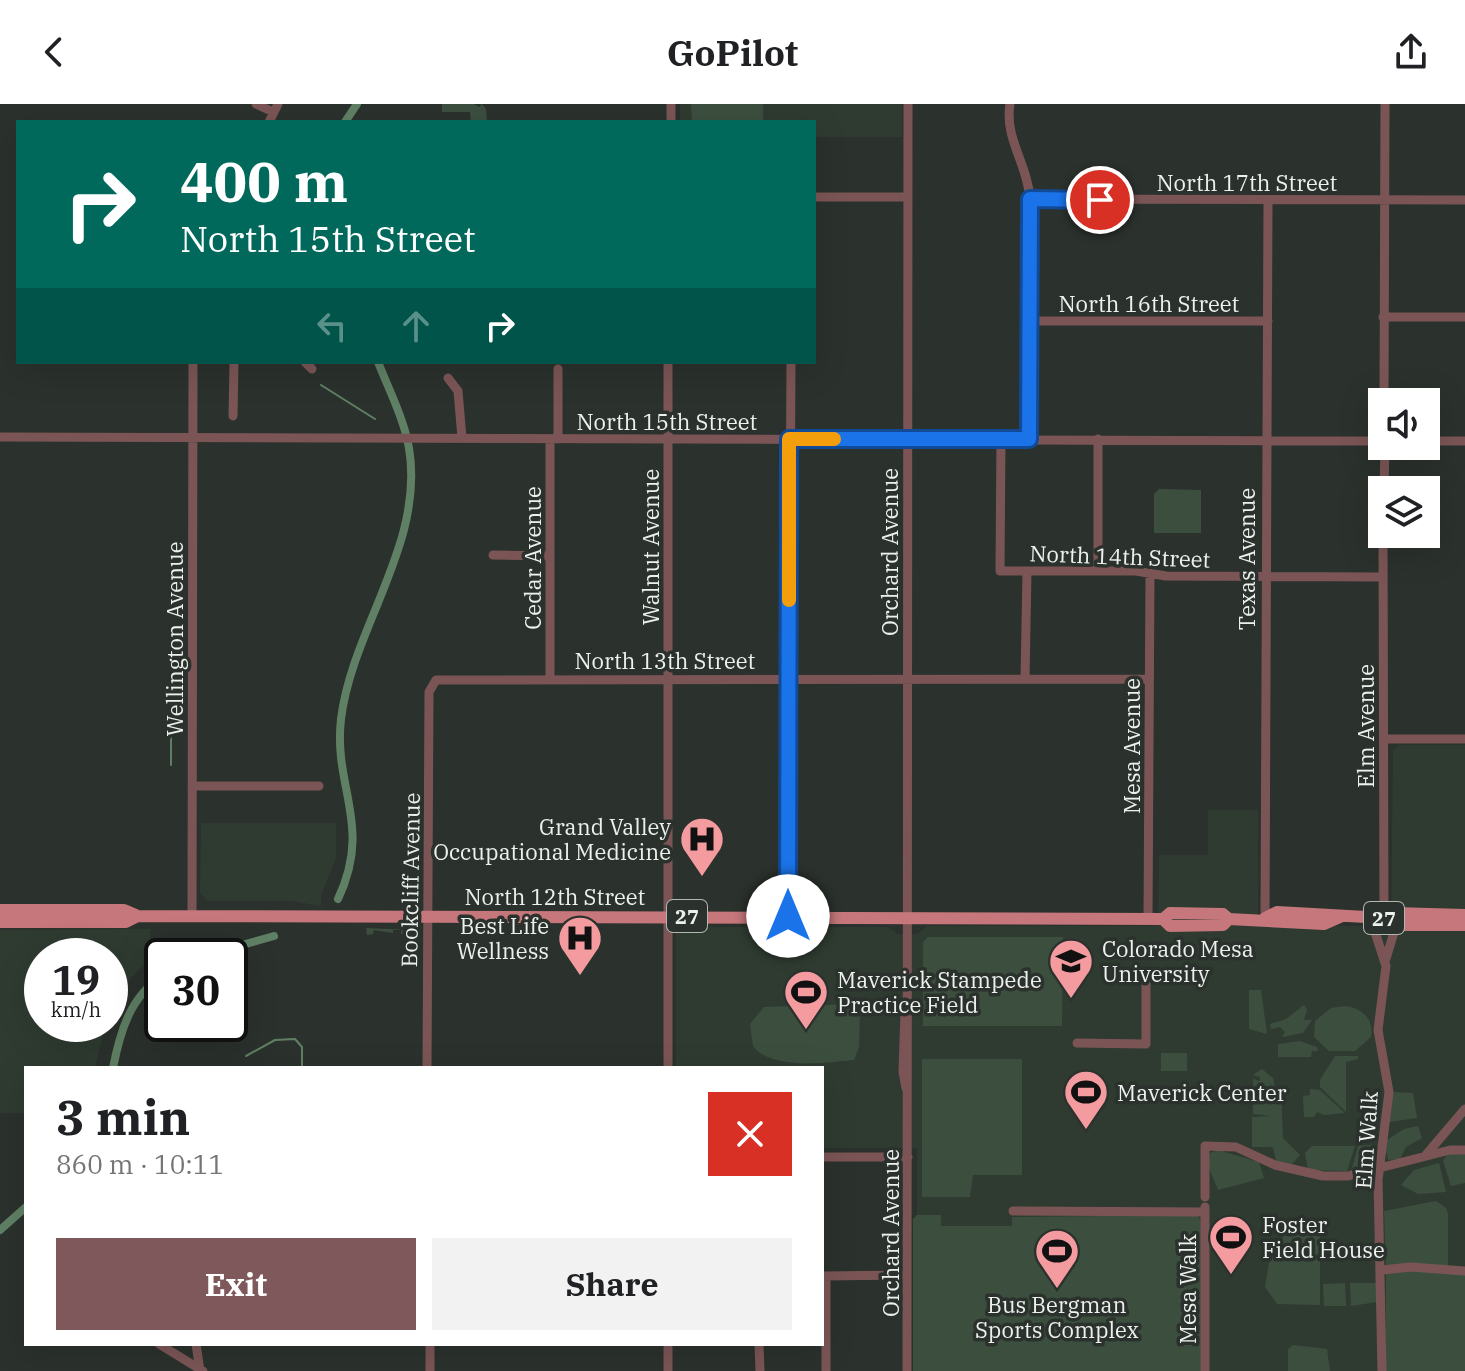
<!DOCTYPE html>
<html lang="en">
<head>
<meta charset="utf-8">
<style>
  body { margin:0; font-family:"IBM Plex Serif",serif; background:#f2f2f2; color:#202124; height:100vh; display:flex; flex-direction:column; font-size:30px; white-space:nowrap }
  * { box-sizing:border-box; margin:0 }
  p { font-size:26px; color:#757577 }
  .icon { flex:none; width:44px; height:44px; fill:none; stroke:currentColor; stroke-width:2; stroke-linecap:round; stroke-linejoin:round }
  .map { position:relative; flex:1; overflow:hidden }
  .details { position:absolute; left:24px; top:962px; width:800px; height:280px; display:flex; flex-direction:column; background:#fff; border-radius:0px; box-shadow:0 8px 32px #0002 }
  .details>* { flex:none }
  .banner { position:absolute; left:16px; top:16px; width:800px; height:244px; border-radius:0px; box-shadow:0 8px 32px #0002; background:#00695c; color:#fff; overflow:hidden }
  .tools { position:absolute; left:1368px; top:284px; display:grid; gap:16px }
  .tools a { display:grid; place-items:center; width:72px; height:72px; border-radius:0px; background:#fff; box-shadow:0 8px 32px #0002; font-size:40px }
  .speed { position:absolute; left:24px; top:834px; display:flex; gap:16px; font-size:40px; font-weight:700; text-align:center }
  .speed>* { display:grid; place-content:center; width:104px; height:104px; border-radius:50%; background:#fff; box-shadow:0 8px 32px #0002; line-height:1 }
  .speed small { font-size:20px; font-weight:400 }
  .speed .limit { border:4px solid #111; border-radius:12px; background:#fff; color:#111 }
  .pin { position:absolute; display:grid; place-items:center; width:68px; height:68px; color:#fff; margin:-34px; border:4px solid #fff; border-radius:50%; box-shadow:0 2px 8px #0007 }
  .me { position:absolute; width:88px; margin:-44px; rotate:0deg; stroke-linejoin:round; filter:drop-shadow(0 0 6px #0008) }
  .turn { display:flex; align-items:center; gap:28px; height:168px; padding:0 32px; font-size:36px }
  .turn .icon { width:104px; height:104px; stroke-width:2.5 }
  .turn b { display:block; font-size:56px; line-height:68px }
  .lanes { display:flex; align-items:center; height:76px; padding:0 32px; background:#0003; justify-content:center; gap:40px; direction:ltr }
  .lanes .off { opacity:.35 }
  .round { display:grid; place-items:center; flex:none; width:84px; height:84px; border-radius:0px; background:#f2f2f2 }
  .summary { display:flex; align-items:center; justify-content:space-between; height:136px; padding:0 32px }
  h1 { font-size:48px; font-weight:700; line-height:60px }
  .button { display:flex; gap:16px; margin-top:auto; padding:16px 32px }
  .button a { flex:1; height:92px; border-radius:0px; background:#7f585b; color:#fff; font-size:32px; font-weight:700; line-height:92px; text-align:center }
  .button a+a { background:#f2f2f2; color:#202124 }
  header { display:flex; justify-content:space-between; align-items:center; height:104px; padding:0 32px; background:#fff; font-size:36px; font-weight:700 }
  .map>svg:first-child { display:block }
  .built { fill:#2f3b31 }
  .green { fill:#3c4f3f }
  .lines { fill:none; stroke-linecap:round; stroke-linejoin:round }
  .stream { stroke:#608065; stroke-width:2 }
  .canal { stroke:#608065; stroke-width:8 }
  .minor { stroke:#7b5556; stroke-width:9 }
  .major { stroke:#c5777b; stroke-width:12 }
  .route-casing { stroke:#114b97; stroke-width:20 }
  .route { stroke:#1a73e8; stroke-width:14 }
  .slow { stroke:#f59e0b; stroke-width:14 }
  .labels { text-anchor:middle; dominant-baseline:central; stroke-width:7; stroke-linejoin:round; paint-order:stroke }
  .shield { fill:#2b312c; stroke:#b3b7b3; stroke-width:2 }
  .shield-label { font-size:20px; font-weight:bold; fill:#edf1ed }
  .street-label { font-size:22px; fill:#edf1ed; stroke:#2b312c }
  .poi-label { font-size:22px; fill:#edf1ed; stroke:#2b312c; text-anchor:start }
</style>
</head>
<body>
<header><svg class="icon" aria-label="back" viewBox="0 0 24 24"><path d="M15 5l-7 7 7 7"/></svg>GoPilot<svg class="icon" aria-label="share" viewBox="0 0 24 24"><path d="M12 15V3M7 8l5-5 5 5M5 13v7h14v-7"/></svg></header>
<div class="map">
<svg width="1465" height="1267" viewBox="0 0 1465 1267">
  <rect width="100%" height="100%" fill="#2b312c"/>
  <path class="built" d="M680,0h222v33h-88v-15h-134z
    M1399,641h66v626h-552v-152l4,-4v-67h-95v-80h-146v-137l6,-4h206l9,7h20l10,-8h231l1,-71h49v-45h50v116h133l2,-176z
    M201,719h135v35l-15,37v11l-30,-5h-83l-8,-8z
    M150,825v30l-23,23 -17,33v-59h-68v68h64l-11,44h-69v45h-26v-183z"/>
  <path class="green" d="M442,0h32l5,3 3,-3 4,5 1,13h-16l-1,-10h-28z
    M691,0h72v18h-71z
    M1159,385l42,1v43h-47v-39z
    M366,824l46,2 6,7v31h-7l1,-29 -11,-5v-4h-8v3l-19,-3 -1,4 -6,1z
    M928,833h135l-1,89h-139v-84z
    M1249,886h12l6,44 -18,-5z
    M856,900l4,3 -1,40 -5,13c-29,3 -83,10 -101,-14l-3,-22 14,-17z
    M1304,901l3,5 -3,10h8l-9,13 -21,4 3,-5 -5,-5 -9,2 -1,-5 16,-5z
    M1346,902c17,3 28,13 25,31l-16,14h-26l-15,-14 1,-16 16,-13z
    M1300,937l17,6 1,4h-6l-1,6h-33v-13z
    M1161,949h26v18h-26z
    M1335,952h23v3l-12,3v50l-26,-25v-7z
    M922,955h100v116h-49l-3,22h-48z
    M1262,965l11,9 2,11 6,1 2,48 17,17 -10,11 -14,-5 -3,-14h-21v-30l21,-1 -20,-2v-35l7,2v-4l-7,-2z
    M1310,985l10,1 25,23 -21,2 -7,-3 -3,5h-10l-1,-21 7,-1z
    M1393,988l20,1 4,25 -28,4z
    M1418,1022l4,12 -16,9 -6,12 -12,1 -4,-18 20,-13z
    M1372,1041l4,6 -2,15 -23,6 7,-26z
    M1312,1042h43l-8,25 -39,-1 -3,-17z
    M1218,1046l41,12 5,16 -46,12 -10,-24 2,-13z
    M1448,1050h17v29l-14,3 -8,-26z
    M1439,1059l7,29 -28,2 -17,-9 13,-15z
    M1436,1097l10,7 2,6v53l-62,-2 -2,-54z
    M917,1111h24v11h71v-9l185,-2 4,6 1,150h-289v-152z
    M1310,1117v7l10,1v76l-43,-1 -12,-17 4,-24 21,-39z
    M1413,1165l52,3v99h-79v-97z
    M1345,1179l1,23h-22l-1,-22z
    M1350,1179h27v19l-26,4z
    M1293,1241l34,4 3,22h-42v-22z"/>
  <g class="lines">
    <path class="stream" d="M321,281l54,34
      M171,587v74
      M246,952l29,-16 20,-1 7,8v21"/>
    <path class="canal" d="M345,18l12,-18
      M338,795c35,-74 -5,-111 3,-180 11,-91 84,-175 68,-271 -5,-29 -20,-58 -31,-86
      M203,852l71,-20
      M113,964c7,-36 17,-71 49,-92
      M0,1126l26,-23"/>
    <path class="minor" d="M256,0l17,8
      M1010,0c-6,34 18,61 20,95l-1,240
      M269,18l9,-18
      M671,18v-18
      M814,93h94
      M1030,95l435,1
      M1383,213h82
      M1030,217h238
      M305,258l7,7
      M558,265v70
      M448,274l10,13 4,47
      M1384,298l1,-298
      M233,312l1,-54
      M0,333l1382,4
      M1001,335l-1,132h136l30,5 216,1
      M1098,335v132
      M1426,337h39
      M1384,386l1,-44
      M1383,430l1,384
      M493,451l57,1
      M550,574v-239
      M1025,575l2,-108
      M1384,635h81
      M192,682h127
      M192,812l1,-554
      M788,812l3,-554
      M1265,814l3,-718
      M1148,815l2,-345
      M1374,825l12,37 -8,64 11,62 -11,88 4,191
      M1385,858l10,-33
      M905,908l-2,60 3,16
      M1077,939l69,1v-72
      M427,964l2,-376 7,-12 713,-1
      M668,964v-706
      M1425,1052l40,-47
      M822,1053h86
      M1205,1093v-51l31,1 39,18 48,11h25l102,-26h15
      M1013,1107l192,1
      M1382,1166l29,-3 54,4
      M823,1172l84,-1
      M826,1172v95
      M159,1240l44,27
      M196,1240l4,27
      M668,1240v27
      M759,1240l1,27
      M430,1267v-27
      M907,1267l1,-1267
      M1205,1267v-164"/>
    <path class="major" d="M0,806h124l14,6 1025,3
      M1465,811l-71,-2 -10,5 7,7h74
      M1265,814l12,-6 107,6
      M1229,815l-6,-5 -53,-1 -7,6 7,7 53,-1 6,-6 95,5 16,-7
      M0,818h126l12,-6"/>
  </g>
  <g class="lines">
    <g class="route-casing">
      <path id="route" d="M788,812l1,-477h240l1,-240 70,1"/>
    </g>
    <use href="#route" class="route"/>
    <path class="slow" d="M789,496v-161h45"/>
  </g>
  <defs>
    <g id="hospital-pin" transform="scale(2.3)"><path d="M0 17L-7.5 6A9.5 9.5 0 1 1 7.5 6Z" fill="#f49b9f" stroke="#2b312c"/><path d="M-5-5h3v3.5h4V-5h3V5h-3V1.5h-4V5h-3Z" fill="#111"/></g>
    <g id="university-pin" transform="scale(2.3)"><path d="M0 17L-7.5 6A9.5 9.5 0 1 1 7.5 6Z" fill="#f49b9f" stroke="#2b312c"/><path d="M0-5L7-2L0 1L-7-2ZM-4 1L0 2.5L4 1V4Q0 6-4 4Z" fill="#111"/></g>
    <g id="stadium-pin" transform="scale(2.3)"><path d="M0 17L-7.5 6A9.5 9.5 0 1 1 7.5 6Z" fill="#f49b9f" stroke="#2b312c"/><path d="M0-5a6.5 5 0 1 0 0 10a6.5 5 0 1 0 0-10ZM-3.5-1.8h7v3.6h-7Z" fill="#111"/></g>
  </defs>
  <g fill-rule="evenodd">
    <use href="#hospital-pin" x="702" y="735"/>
    <use href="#hospital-pin" x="580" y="834"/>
    <use href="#university-pin" x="1071" y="857"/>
    <use href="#stadium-pin" x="806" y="888"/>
    <use href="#stadium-pin" x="1086" y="988"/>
    <use href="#stadium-pin" x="1231" y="1133"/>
    <use href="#stadium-pin" x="1057" y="1147"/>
  </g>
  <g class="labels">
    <g class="shield">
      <rect x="667" y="796" width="40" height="32" rx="6"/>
      <rect x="1364" y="798" width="40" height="32" rx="6"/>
    </g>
    <g class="shield-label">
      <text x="687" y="812">27</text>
      <text x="1384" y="814">27</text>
    </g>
    <g class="street-label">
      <text x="1247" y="78">North 17th Street</text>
      <text x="1149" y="199">North 16th Street</text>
      <text x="667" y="317">North 15th Street</text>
      <text transform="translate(650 443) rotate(-90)">Walnut Avenue</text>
      <text transform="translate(889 448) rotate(-90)">Orchard Avenue</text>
      <text transform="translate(1120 452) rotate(2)">North 14th Street</text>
      <text transform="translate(532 454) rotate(-90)">Cedar Avenue</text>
      <text transform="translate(1246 455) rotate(-90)">Texas Avenue</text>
      <text transform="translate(174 535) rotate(-90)">Wellington Avenue</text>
      <text x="665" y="556">North 13th Street</text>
      <text transform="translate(1365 622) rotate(-90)">Elm Avenue</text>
      <text transform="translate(1131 642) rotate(-90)">Mesa Avenue</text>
      <text transform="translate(410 776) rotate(-89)">Bookcliff Avenue</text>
      <text x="555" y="792">North 12th Street</text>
      <text transform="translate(1366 1036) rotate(-86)">Elm Walk</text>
      <text transform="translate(890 1129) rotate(-90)">Orchard Avenue</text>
      <text transform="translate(1187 1185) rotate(-90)">Mesa Walk</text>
    </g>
    <g class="poi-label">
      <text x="671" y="722" text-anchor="end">Grand Valley<tspan x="671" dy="25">Occupational Medicine</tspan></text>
      <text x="549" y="821" text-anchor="end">Best Life<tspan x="549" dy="25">Wellness</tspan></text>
      <text x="1102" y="844">Colorado Mesa<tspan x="1102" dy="25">University</tspan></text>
      <text x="837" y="875">Maverick Stampede<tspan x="837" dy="25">Practice Field</tspan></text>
      <text x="1117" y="988">Maverick Center</text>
      <text x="1262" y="1120">Foster<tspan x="1262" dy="25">Field House</tspan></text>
      <text x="1057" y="1200" text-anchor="middle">Bus Bergman<tspan x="1057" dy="25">Sports Complex</tspan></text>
    </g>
  </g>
</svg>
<div class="tools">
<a><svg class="icon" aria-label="sound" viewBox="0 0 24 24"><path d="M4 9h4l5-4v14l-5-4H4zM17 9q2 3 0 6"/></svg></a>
<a><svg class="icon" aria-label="layers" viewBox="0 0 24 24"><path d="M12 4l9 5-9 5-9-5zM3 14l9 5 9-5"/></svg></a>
</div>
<div class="speed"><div>19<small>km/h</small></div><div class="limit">30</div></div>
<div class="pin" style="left:1100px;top:96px;background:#d93025"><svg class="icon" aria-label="arrive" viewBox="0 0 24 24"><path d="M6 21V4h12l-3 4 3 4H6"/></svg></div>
<svg class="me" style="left:788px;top:812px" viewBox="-20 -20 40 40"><circle r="19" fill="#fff"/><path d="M0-13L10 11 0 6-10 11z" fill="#1a73e8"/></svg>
<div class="banner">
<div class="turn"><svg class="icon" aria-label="right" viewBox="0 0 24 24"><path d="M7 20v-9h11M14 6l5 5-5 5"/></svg><div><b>400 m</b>North 15th Street</div></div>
<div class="lanes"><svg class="icon off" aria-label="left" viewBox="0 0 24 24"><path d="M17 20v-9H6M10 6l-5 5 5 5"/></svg><svg class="icon off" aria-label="ahead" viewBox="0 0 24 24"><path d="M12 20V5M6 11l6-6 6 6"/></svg><svg class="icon" aria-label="right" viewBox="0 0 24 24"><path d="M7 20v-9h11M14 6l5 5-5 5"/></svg></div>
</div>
<section class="details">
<div class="summary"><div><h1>3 min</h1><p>860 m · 10:11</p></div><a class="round" style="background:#d93025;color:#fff"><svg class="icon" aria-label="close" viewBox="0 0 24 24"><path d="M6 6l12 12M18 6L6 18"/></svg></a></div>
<div class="button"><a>Exit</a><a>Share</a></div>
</section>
</div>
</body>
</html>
